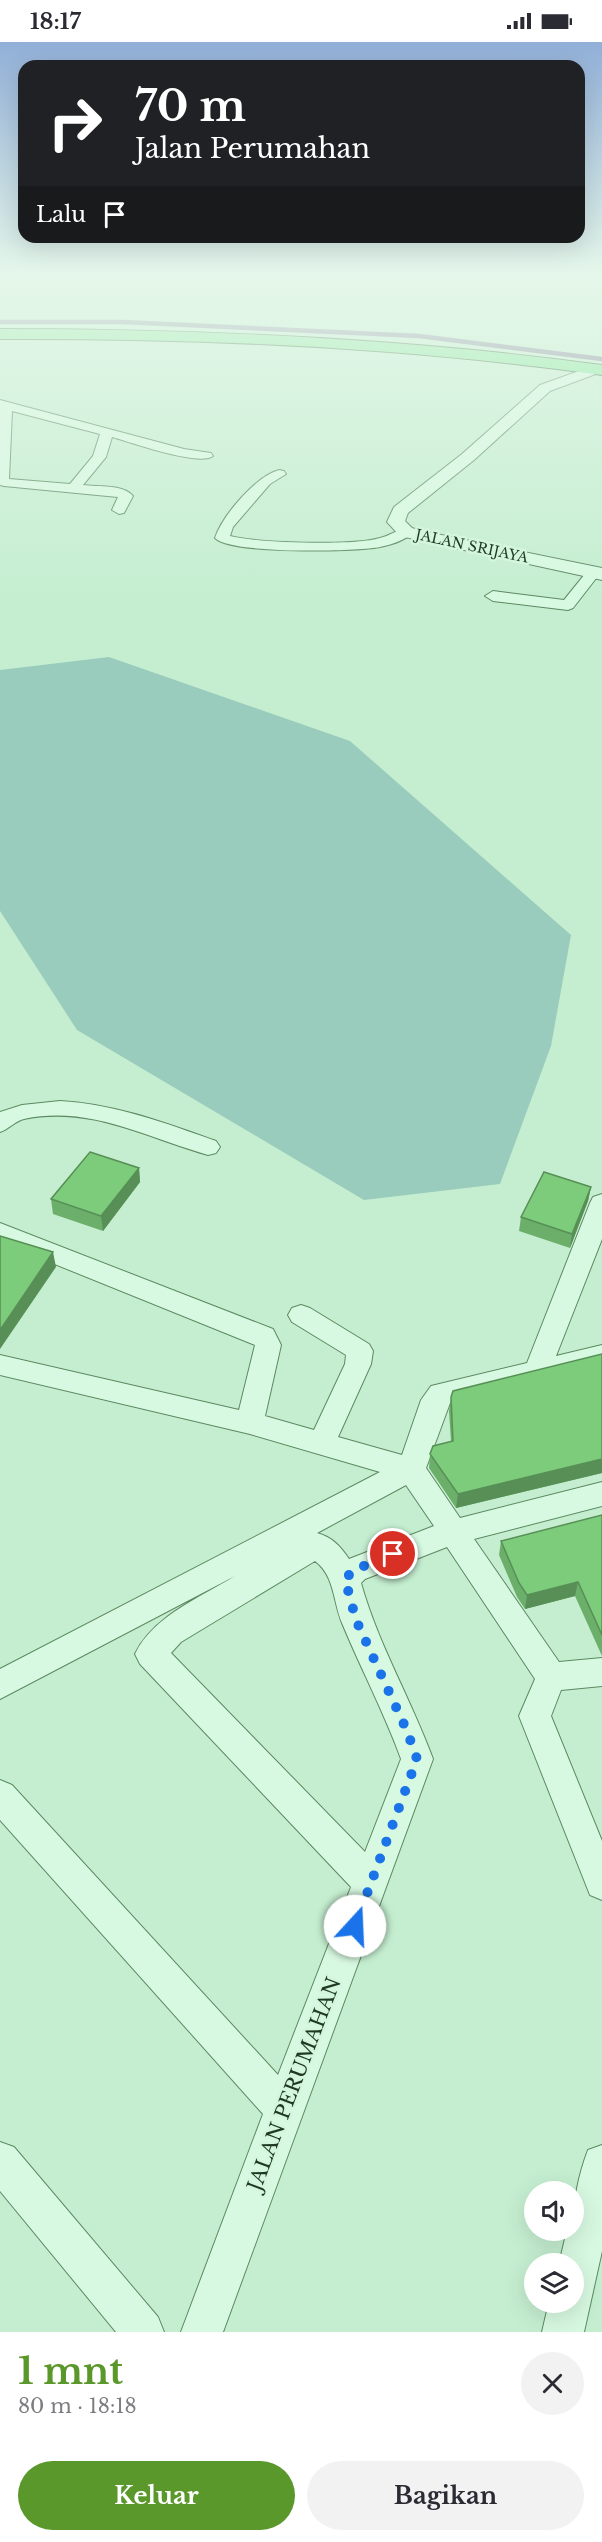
<!DOCTYPE html>
<html lang="id">
<head>
<meta charset="utf-8">
<style>
  body { margin:0; font-family:"Libre Baskerville",serif; background:#f2f2f3; color:#2b2b33; height:100vh; display:flex; flex-direction:column; font-size:22px; white-space:nowrap }
  * { box-sizing:border-box; margin:0 }
  p { font-size:20px; color:#7c7c81 }
  .icon { flex:none; width:33px; height:33px; fill:none; stroke:currentColor; stroke-width:2; stroke-linecap:round; stroke-linejoin:round }
  .map { position:relative; height:2290px; overflow:hidden }
  .drawer { display:flex; flex-direction:column; background:#fff; flex:1 }
  .drawer>* { flex:none }
  .banner { position:absolute; left:18px; top:18px; width:567px; height:183px; border-radius:18px; box-shadow:0 6px 24px #0002; background:#202124; color:#fff; overflow:hidden }
  .tools { position:absolute; left:524px; top:2139px; display:grid; gap:12px }
  .tools a { display:grid; place-items:center; width:60px; height:60px; border-radius:50%; background:#fff; box-shadow:0 6px 24px #0002; font-size:30px }
  .pin { position:absolute; display:grid; place-items:center; width:51px; height:51px; color:#fff; margin:-26px; border:3px solid #fff; border-radius:50%; box-shadow:0 2px 6px #0007 }
  .me { position:absolute; width:66px; margin:-33px; rotate:20deg; stroke-linejoin:round; filter:drop-shadow(0 0 4px #0008) }
  .turn { display:flex; align-items:center; gap:21px; height:126px; padding:0 18px; font-size:27px }
  .turn .icon { width:78px; height:78px; stroke-width:2.5 }
  .turn b { display:block; font-size:42px; line-height:51px }
  .then { display:flex; align-items:center; height:57px; padding:0 18px; background:#0003; gap:12px; font-size:22px }
  .round { display:grid; place-items:center; flex:none; width:63px; height:63px; border-radius:32px; background:#f2f2f3 }
  .overview { display:flex; align-items:center; justify-content:space-between; height:102px; padding:0 18px }
  h1 { font-size:36px; font-weight:800; line-height:45px; color:#5b982b }
  .button { display:flex; gap:12px; margin-top:auto; padding:12px 18px }
  .button a { flex:1; height:69px; border-radius:36px; background:#5b982b; color:#fff; font-size:24px; font-weight:800; line-height:69px; text-align:center }
  .button a+a { background:#f2f2f3; color:#2b2b33 }
  .status { display:flex; justify-content:space-between; align-items:center; height:42px; padding:0 30px; background:#fff; direction:ltr }
  .status svg { height:16px; fill:currentColor }
  .map>svg:first-child { display:block }
  .green { fill:#99ccbc }
  .lines { fill:none; stroke-linecap:round; stroke-linejoin:round }
  .stream { stroke:#786d90; stroke-width:4.5 }
  .minor-casing { stroke:#5b8960; stroke-width:2 }
  .tertiary-casing { stroke:#5b8960; stroke-width:2 }
  .trunk-casing { stroke:#2f5730; stroke-width:2 }
  .minor { fill:#d8f9e1; fill-rule:evenodd }
  .tertiary { fill:#d8f9e1; fill-rule:evenodd }
  .trunk { fill:#7ae78e; fill-rule:evenodd }
  .wall { fill:#6baf6a }
  .shaded-wall { fill:#578f56 }
  .building { fill:#7ccc7b; stroke:#578f56; stroke-width:1.5 }
  .route { stroke:#1a73e8; stroke-width:10; stroke-dasharray:0 18 }
  .labels { text-anchor:middle; dominant-baseline:central; stroke-width:5; stroke-linejoin:round; paint-order:stroke }
  .far-street-label { font-size:14px; fill:#1f3920; stroke:#d4f6de }
  .near-street-label { font-size:20px; fill:#1f3920; stroke:#d4f6de }
</style>
</head>
<body>
<div class="status"><b>18:17</b><svg viewBox="0 0 49 12"><path d="M0 12V9h3v3zM5 12V6h3v6zM10 12V3h3v9zM15 12V0h3v12zM26 1h20v11H26zM47 4h2v5h-2z"/></svg></div>
<div class="map">
<svg width="602" height="2290" viewBox="0 0 602 2290">
  <rect width="100%" height="100%" fill="#c5eed0"/>
  <path class="green" d="M109,615l241,84 221,194 -20,111 -51,138 -136,16 -287,-170 -77,-119v-241z"/>
  <g class="lines">
    <path class="stream" d="M0,280h123l296,14 183,23"/>
    <g class="minor-casing">
      <path id="minor" d="M0,358l184,49 27,4 2,3c-13,11 -83,-14 -101,-19l-6,20 -23,28c15,2 40,-1 50,11l-9,17 -5,1 -7,-4 6,-13 -114,-11 -4,-1zM12,369l88,23 -7,22 -23,28 -61,-5z
        M279,428l5,1 2,3 -16,10 -37,43 -3,9c27,7 124,10 150,2 9,-2 17,-8 26,-10l7,4c-7,8 -23,13 -33,15 -25,5 -151,7 -165,-9 7,-22 41,-62 64,-68z
        M594,526l7,4 -28,36 -5,2 -75,-9 -8,-5 8,-5 71,9 25,-31z
        M60,1059c55,3 105,22 156,40l4,6 -4,6 -8,2c-61,-17 -118,-50 -184,-36 -9,2 -15,10 -24,13v-20l22,-7z
        M602,1152v45l-46,117 46,-11v20l-152,38 -24,65 34,50 142,-36v24l-128,33 85,123 43,-4v28l-41,4 -10,26 51,125v59l-12,-5 -71,-179 16,-37 -88,-132 -82,32 -4,4c17,61 50,116 72,176l-210,573h-42l82,-218 -263,-294v-40l12,5 266,290 73,-188 -211,-223 -5,-10c18,-38 66,-57 100,-78l-235,123v-30l380,-197 -130,-38 -250,-59v-20l239,55 16,-65 -255,-103v-19l273,106 8,16 -16,71 49,14 31,-66 1,-9 -54,-33 -4,-7 4,-7 9,-3 9,3 59,36 4,7 -2,13 -33,73 64,18 19,-55 10,-14 96,-23 63,-160 3,-6zM406,1443l28,41 -85,33c-9,-13 -17,-22 -32,-26zM315,1519c20,15 18,41 27,62 19,46 42,89 59,136l-36,93 -194,-199 10,-11z
        M0,2100l14,5 144,170 6,15h-48l-116,-141z
        M602,2103v106l-18,81h-42l7,-30h24v-38h-14l8,-34h6c0,-27 5,-54 15,-80z"/>
    </g>
    <g class="tertiary-casing">
      <path id="tertiary" d="M596,323l5,1v6l-51,19 -76,69 -66,53 -3,8 7,7 10,3 180,37v12l-202,-44 -13,-14 7,-15 68,-53 78,-69z"/>
    </g>
    <g class="trunk-casing">
      <path id="trunk" d="M0,287c202,0 402,9 602,36v10c-200,-28 -400,-37 -602,-36z"/>
    </g>
    <use href="#minor" class="minor"/>
    <use href="#tertiary" class="tertiary"/>
    <use href="#trunk" class="trunk"/>
  </g>
  <path class="wall" d="M139,1126l1,14 -37,49 -50,-17 -2,-15z
    M591,1145l-3,14 -18,47 -51,-17 2,-14z
    M602,1312v119l-146,35 -27,-40 1,-14 21,-12 -2,-31 2,-14z
    M602,1473v141l-27,-60 -50,13 -8,-12 -18,-42 2,-14z"/>
  <path class="shaded-wall" d="M139,1126l1,14 -37,49 -2,-15z
    M591,1145l-3,14 -18,47 2,-14z
    M53,1210l3,15 -56,82v-19z
    M602,1417v14l-146,35 2,-14z
    M578,1540l-3,14 -50,13 2,-14z"/>
  <path class="building" d="M90,1110l49,16 -38,48 -50,-17z
    M544,1130l47,15 -19,47 -51,-17z
    M0,1194l53,16 -53,78z
    M602,1312v105l-144,35 -28,-40 3,-8 20,-5 -2,-44 2,-6z
    M602,1473v120l-24,-53 -51,13 -8,-12 -18,-42z"/>
  <linearGradient id="sky" x2="0" y2="1"><stop stop-color="#91afd8"/><stop offset="0.42" stop-color="#e5f7ea"/><stop offset="1" stop-color="#e5f7ea" stop-opacity="0"/></linearGradient>
  <rect width="602" height="552" fill="url(#sky)"/>
  <g class="lines">
    <path class="route" d="M355,1884l62,-167 -10,-28 -51,-111 -11,-41 9,-9 39,-16"/>
  </g>
  <g class="labels">
    <g class="far-street-label">
      <text transform="translate(472 504) rotate(12)">JALAN SRIJAYA</text>
    </g>
    <g class="near-street-label">
      <text transform="translate(294 2042) rotate(-69)">JALAN PERUMAHAN</text>
    </g>
  </g>
</svg>
<div class="tools">
<a><svg class="icon" aria-label="sound" viewBox="0 0 24 24"><path d="M4 9h4l5-4v14l-5-4H4zM17 9q2 3 0 6"/></svg></a>
<a><svg class="icon" aria-label="layers" viewBox="0 0 24 24"><path d="M12 4l9 5-9 5-9-5zM3 14l9 5 9-5"/></svg></a>
</div>
<div class="pin" style="left:393px;top:1512px;background:#d93025"><svg class="icon" aria-label="arrive" viewBox="0 0 24 24"><path d="M6 21V4h12l-3 4 3 4H6"/></svg></div>
<svg class="me" style="left:355px;top:1884px" viewBox="-20 -20 40 40"><circle r="19" fill="#fff"/><path d="M0-13L10 11 0 6-10 11z" fill="#1a73e8"/></svg>
<div class="banner">
<div class="turn"><svg class="icon" aria-label="right" viewBox="0 0 24 24"><path d="M7 20v-9h11M14 6l5 5-5 5"/></svg><div><b>70 m</b>Jalan Perumahan</div></div>
<div class="then">Lalu<svg class="icon" aria-label="arrive" viewBox="0 0 24 24"><path d="M6 21V4h12l-3 4 3 4H6"/></svg></div>
</div>
</div>
<section class="drawer">
<div class="overview"><div><h1>1 mnt</h1><p>80 m · 18:18</p></div><a class="round"><svg class="icon" aria-label="close" viewBox="0 0 24 24"><path d="M6 6l12 12M18 6L6 18"/></svg></a></div>
<div class="button"><a>Keluar</a><a>Bagikan</a></div>
</section>
</body>
</html>
